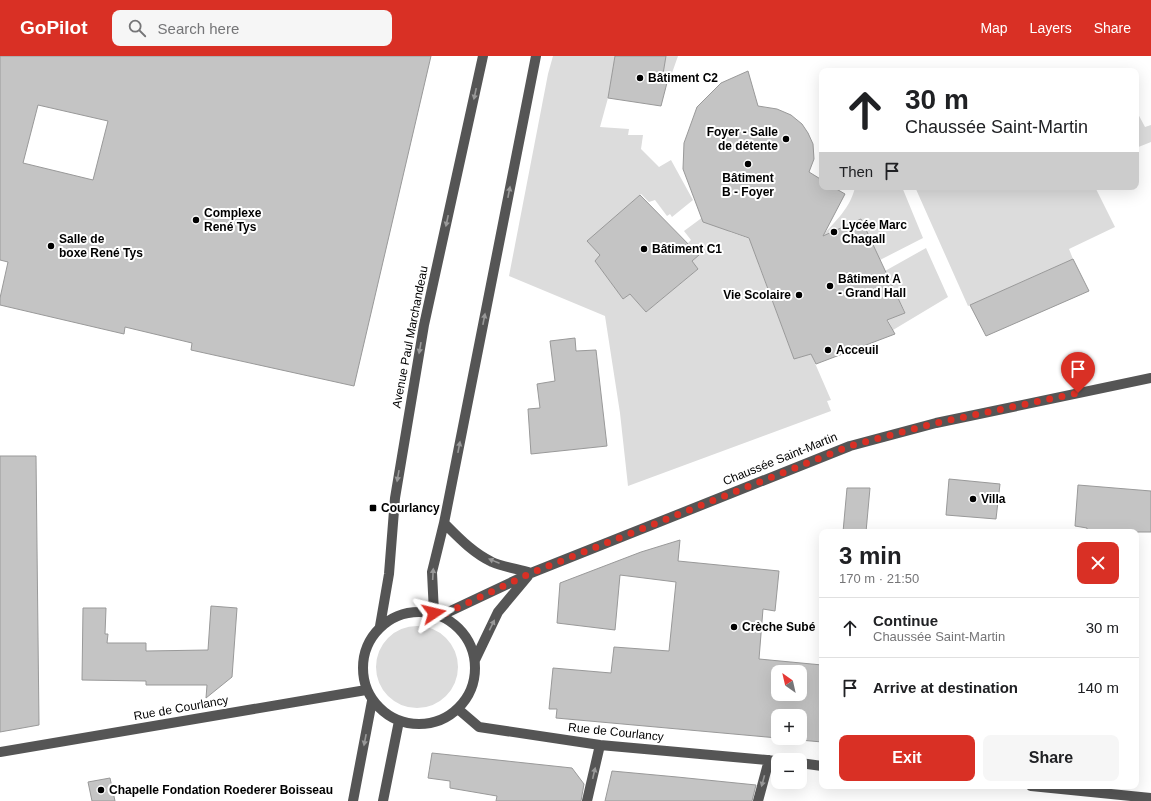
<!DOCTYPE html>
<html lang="en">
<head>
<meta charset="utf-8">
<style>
  body { margin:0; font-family:Helvetica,sans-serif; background:#f6f6f6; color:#202124; height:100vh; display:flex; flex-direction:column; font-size:15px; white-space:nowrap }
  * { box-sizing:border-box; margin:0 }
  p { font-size:13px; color:#757577 }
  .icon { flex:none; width:22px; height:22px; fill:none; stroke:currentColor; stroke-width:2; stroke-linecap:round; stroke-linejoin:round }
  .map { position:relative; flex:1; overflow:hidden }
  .details { position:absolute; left:819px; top:473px; width:320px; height:260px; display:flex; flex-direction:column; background:#fff; border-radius:8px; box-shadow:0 4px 16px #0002 }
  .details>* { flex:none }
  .banner { position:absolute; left:819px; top:12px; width:320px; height:122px; border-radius:8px; box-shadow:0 4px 16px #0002; background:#fff; color:#202124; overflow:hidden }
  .needle { width:26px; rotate:326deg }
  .fabs { position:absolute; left:771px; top:609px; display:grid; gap:8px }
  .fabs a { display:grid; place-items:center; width:36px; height:36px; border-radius:8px; background:#fff; box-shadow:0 4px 16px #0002; font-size:20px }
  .pin { position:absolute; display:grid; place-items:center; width:34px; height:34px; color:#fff; margin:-41px -17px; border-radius:50% 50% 50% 0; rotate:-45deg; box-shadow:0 0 4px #0007 }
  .pin .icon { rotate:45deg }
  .me { position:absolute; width:44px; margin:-22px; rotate:80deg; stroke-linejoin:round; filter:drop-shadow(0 0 3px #0008) }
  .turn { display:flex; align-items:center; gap:14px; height:84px; padding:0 20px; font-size:18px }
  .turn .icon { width:52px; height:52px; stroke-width:2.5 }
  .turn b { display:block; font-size:28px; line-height:34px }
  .then { display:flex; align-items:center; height:38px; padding:0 20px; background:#0003; gap:8px; font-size:15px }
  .round { display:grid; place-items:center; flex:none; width:42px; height:42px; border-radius:8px; background:#f6f6f6 }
  .overview { display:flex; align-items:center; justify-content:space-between; height:68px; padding:0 20px }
  h1 { font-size:24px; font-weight:700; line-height:30px }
  .primary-button { display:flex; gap:8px; margin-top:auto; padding:8px 20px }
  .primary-button a { flex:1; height:46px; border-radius:8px; background:#d93025; color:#fff; font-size:16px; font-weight:700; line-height:46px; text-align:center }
  .primary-button a+a { background:#f6f6f6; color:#202124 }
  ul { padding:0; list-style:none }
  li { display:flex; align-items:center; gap:12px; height:60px; padding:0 20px; border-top:1px solid #e0e0e0 }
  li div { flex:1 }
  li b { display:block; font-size:15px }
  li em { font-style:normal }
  header { display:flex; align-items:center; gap:24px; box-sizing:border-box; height:56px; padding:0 20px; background:#d93025; color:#fff }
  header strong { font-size:19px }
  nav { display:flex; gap:22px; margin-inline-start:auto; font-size:14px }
  .search { width:280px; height:36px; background:#f6f6f6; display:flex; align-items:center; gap:10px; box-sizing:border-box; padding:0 14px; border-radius:8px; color:#757577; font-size:15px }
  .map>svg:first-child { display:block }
  .green { fill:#dcdcdc }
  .building { fill:#c4c4c4; stroke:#999; fill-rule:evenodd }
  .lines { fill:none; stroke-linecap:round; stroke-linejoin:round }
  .minor { stroke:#555; stroke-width:10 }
  .oneway { fill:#999 }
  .route { stroke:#d93025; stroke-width:7; stroke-dasharray:0 12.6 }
  .poi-dot { fill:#000; stroke:#fff; stroke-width:1.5 }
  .labels { text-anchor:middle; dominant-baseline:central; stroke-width:4; stroke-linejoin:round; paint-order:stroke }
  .poi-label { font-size:12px; font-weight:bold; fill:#000; stroke:#fff; text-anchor:start }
  .street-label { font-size:12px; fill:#000; stroke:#fff }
</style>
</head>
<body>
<header>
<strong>GoPilot</strong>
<div class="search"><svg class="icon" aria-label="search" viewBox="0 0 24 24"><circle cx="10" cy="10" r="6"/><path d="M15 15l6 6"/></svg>Search here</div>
<nav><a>Map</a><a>Layers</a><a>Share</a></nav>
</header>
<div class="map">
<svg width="1151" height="745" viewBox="0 0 1151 745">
  <rect width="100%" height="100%" fill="#fff"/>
  <path class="green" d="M553,0h62l-7,42 -8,29 29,2 -1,6h15l-2,14 18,18 12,-7 22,40 -21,17 -2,-3 -3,2 -12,-16 -6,2 -8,-8 -53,47 12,14 -5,6 28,38 7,-5 16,18 52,-43 -6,-8 7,-6 -11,-12 3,-3 -7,-9 23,-17 23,18 26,9 23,13 -21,9 36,96 17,-5 20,46 -4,1 4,10 -203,75 -8,-73 -15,-97 -96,-40 39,-202z
    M666,0h12l-6,17 -1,9 -4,-1 1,-6 -5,-1z
    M1136,54l9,17 6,-2v17l-15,6z
    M855,131h47l21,51 -43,22 -19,-41 -40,18c14,-15 30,-30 34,-50z
    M915,131h180l20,40 -46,22 4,10 -105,47z
    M926,192l22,49 -55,33 -5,-10 17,-8 -20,-41z
    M376 611a41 41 0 1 1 82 0a41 41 0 1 1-82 0Z"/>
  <path class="building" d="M0,0h431l-77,330 -163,-36 1,-7 -67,-16 -1,7 -124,-29v-7l8,-36 -8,-2zM38,49l70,16 -15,59 -70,-17z
    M615,0h51l-3,18 6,1 -8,31 -53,-8z
    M748,15l10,35 19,3 14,6 11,9 6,9 5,11 1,15 -5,13 13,8v7h11l12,7 -22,42 38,-17 44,94 -18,7 8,14 -79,30 -5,-10 -17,5 -45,-121 -46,-16 -20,-53 1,-26 13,-36 24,-24z
    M640,139l59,60 -7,6 6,8 -52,43 -16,-18 -7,5 -28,-38 5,-6 -13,-14z
    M1073,203l16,32 -103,45 -16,-31z
    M575,282l1,13 20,-1 11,96 -76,8 -3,-45 12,-1 -3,-24 18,-3 -5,-40z
    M0,400h36l3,269 -39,7z
    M949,423l51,5 -4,35 -50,-4z
    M1078,429l73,6v41h-64v-4l-12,-2z
    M847,432h23l-4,44h-23z
    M680,484l-2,21 101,10 -4,40 -12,-2 -4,50 63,6v77l-266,-24 1,-9h-8l4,-41 58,5 3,-26 55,4 7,-69 -56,-7 -5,55 -58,-7 3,-40 81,-31zM778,616h22v22h-22zM778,660h22v22h-22z
    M211,550l26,2 -5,69 -26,21 1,-13h-61v-4l-64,-1 1,-72h23l-1,26h3l-1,9h39v8l62,-1z
    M432,697l140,15 12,16 -3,17h-85l1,-5 -47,-8v-7l-22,-3z
    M612,715l65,6 79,8 -4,16h-147z
    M110,722l5,23h-23l-4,-19z"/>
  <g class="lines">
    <path class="minor" d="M444,467c15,15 29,30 48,39 12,5 26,7 39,11
      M363 612a56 56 0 1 1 112 0a56 56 0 1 1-112 0Z
      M434,557l-2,-41 12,-49 92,-467
      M442,559l89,-42 319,-127 86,-23 215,-45
      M380,570l9,-52 6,-76 29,-173 59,-269
      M475,604l23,-48 30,-36
      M458,653l21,18 121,18 178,16
      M0,696l366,-62
      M800,707l22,3
      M1031,730l120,12
      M353,745l19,-100
      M383,745l16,-80
      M587,745l13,-56
      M758,745l11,-41"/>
  </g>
  <defs><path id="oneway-solid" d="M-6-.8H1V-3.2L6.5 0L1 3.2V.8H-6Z"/></defs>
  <g class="oneway">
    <use href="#oneway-solid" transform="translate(475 38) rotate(102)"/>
    <use href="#oneway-solid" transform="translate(509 136) rotate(-79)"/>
    <use href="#oneway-solid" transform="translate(447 165) rotate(102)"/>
    <use href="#oneway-solid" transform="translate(484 263) rotate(-79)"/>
    <use href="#oneway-solid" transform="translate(420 292) rotate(100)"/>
    <use href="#oneway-solid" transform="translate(459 391) rotate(-79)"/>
    <use href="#oneway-solid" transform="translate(398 420) rotate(100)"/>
    <use href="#oneway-solid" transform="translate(494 505) rotate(-158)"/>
    <use href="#oneway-solid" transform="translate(433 518) rotate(-87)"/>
    <use href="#oneway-solid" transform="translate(492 569) rotate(-64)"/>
    <use href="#oneway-solid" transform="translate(365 684) rotate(101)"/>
    <use href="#oneway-solid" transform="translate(594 717) rotate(-77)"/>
    <use href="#oneway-solid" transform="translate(763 725) rotate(105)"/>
  </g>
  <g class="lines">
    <path class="route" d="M434,557l8,2 89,-42 319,-127 86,-23 142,-30"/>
  </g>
  <g class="poi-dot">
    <circle cx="640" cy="22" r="4"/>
    <circle cx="786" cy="83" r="4"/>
    <circle cx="748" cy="108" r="4"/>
    <circle cx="196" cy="164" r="4"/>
    <circle cx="834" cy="176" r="4"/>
    <circle cx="51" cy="190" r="4"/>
    <circle cx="644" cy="193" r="4"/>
    <circle cx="830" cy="230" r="4"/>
    <circle cx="799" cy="239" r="4"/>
    <circle cx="828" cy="294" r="4"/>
    <circle cx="973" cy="443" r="4"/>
    <rect x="369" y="448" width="8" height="8" rx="2"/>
    <circle cx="734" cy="571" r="4"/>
    <circle cx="101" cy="734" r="4"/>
  </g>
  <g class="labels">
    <g class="poi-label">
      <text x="648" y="22">Bâtiment C2</text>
      <text x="778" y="76" text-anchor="end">Foyer - Salle<tspan x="778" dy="14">de détente</tspan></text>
      <text x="748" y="122" text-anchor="middle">Bâtiment<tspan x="748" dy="14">B - Foyer</tspan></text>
      <text x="204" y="157">Complexe<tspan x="204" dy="14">René Tys</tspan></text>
      <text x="842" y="169">Lycée Marc<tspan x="842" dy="14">Chagall</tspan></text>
      <text x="59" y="183">Salle de<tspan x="59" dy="14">boxe René Tys</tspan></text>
      <text x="652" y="193">Bâtiment C1</text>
      <text x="838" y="223">Bâtiment A<tspan x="838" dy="14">- Grand Hall</tspan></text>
      <text x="791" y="239" text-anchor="end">Vie Scolaire</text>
      <text x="836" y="294">Acceuil</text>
      <text x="981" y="443">Villa</text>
      <text x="381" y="452">Courlancy</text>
      <text x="742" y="571">Crèche Subé</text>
      <text x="109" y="734">Chapelle Fondation Roederer Boisseau</text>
    </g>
    <g class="street-label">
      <text transform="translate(410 281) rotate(-79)">Avenue Paul Marchandeau</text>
      <text transform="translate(780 403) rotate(-22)">Chaussée Saint-Martin</text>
      <text transform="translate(181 652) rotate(-10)">Rue de Courlancy</text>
      <text transform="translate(616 676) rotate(6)">Rue de Courlancy</text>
    </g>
  </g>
</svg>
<div class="fabs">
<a><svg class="needle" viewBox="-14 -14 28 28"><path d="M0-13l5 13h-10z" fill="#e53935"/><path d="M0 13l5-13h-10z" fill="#757577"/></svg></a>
<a>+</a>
<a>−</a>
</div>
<div class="pin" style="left:1078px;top:337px;background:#d93025"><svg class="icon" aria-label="arrive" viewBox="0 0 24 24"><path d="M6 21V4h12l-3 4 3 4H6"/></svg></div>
<svg class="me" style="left:434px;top:557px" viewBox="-20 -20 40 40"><path d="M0-17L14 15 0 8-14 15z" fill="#d93025" stroke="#fff" stroke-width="4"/></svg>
<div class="banner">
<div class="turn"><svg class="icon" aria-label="ahead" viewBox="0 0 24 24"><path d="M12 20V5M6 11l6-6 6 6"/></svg><div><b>30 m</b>Chaussée Saint-Martin</div></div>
<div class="then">Then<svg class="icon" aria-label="arrive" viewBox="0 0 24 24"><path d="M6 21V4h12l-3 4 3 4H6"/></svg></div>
</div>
<section class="details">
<div class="overview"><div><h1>3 min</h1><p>170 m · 21:50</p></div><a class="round" style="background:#d93025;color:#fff"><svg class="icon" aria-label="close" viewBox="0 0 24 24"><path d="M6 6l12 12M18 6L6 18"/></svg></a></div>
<ul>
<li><svg class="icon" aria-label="ahead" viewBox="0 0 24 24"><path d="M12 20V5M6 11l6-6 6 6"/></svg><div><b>Continue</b><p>Chaussée Saint-Martin</p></div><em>30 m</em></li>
<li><svg class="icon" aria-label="arrive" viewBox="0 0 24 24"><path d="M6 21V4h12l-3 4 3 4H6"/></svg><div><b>Arrive at destination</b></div><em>140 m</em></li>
</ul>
<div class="primary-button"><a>Exit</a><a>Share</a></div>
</section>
</div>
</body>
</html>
